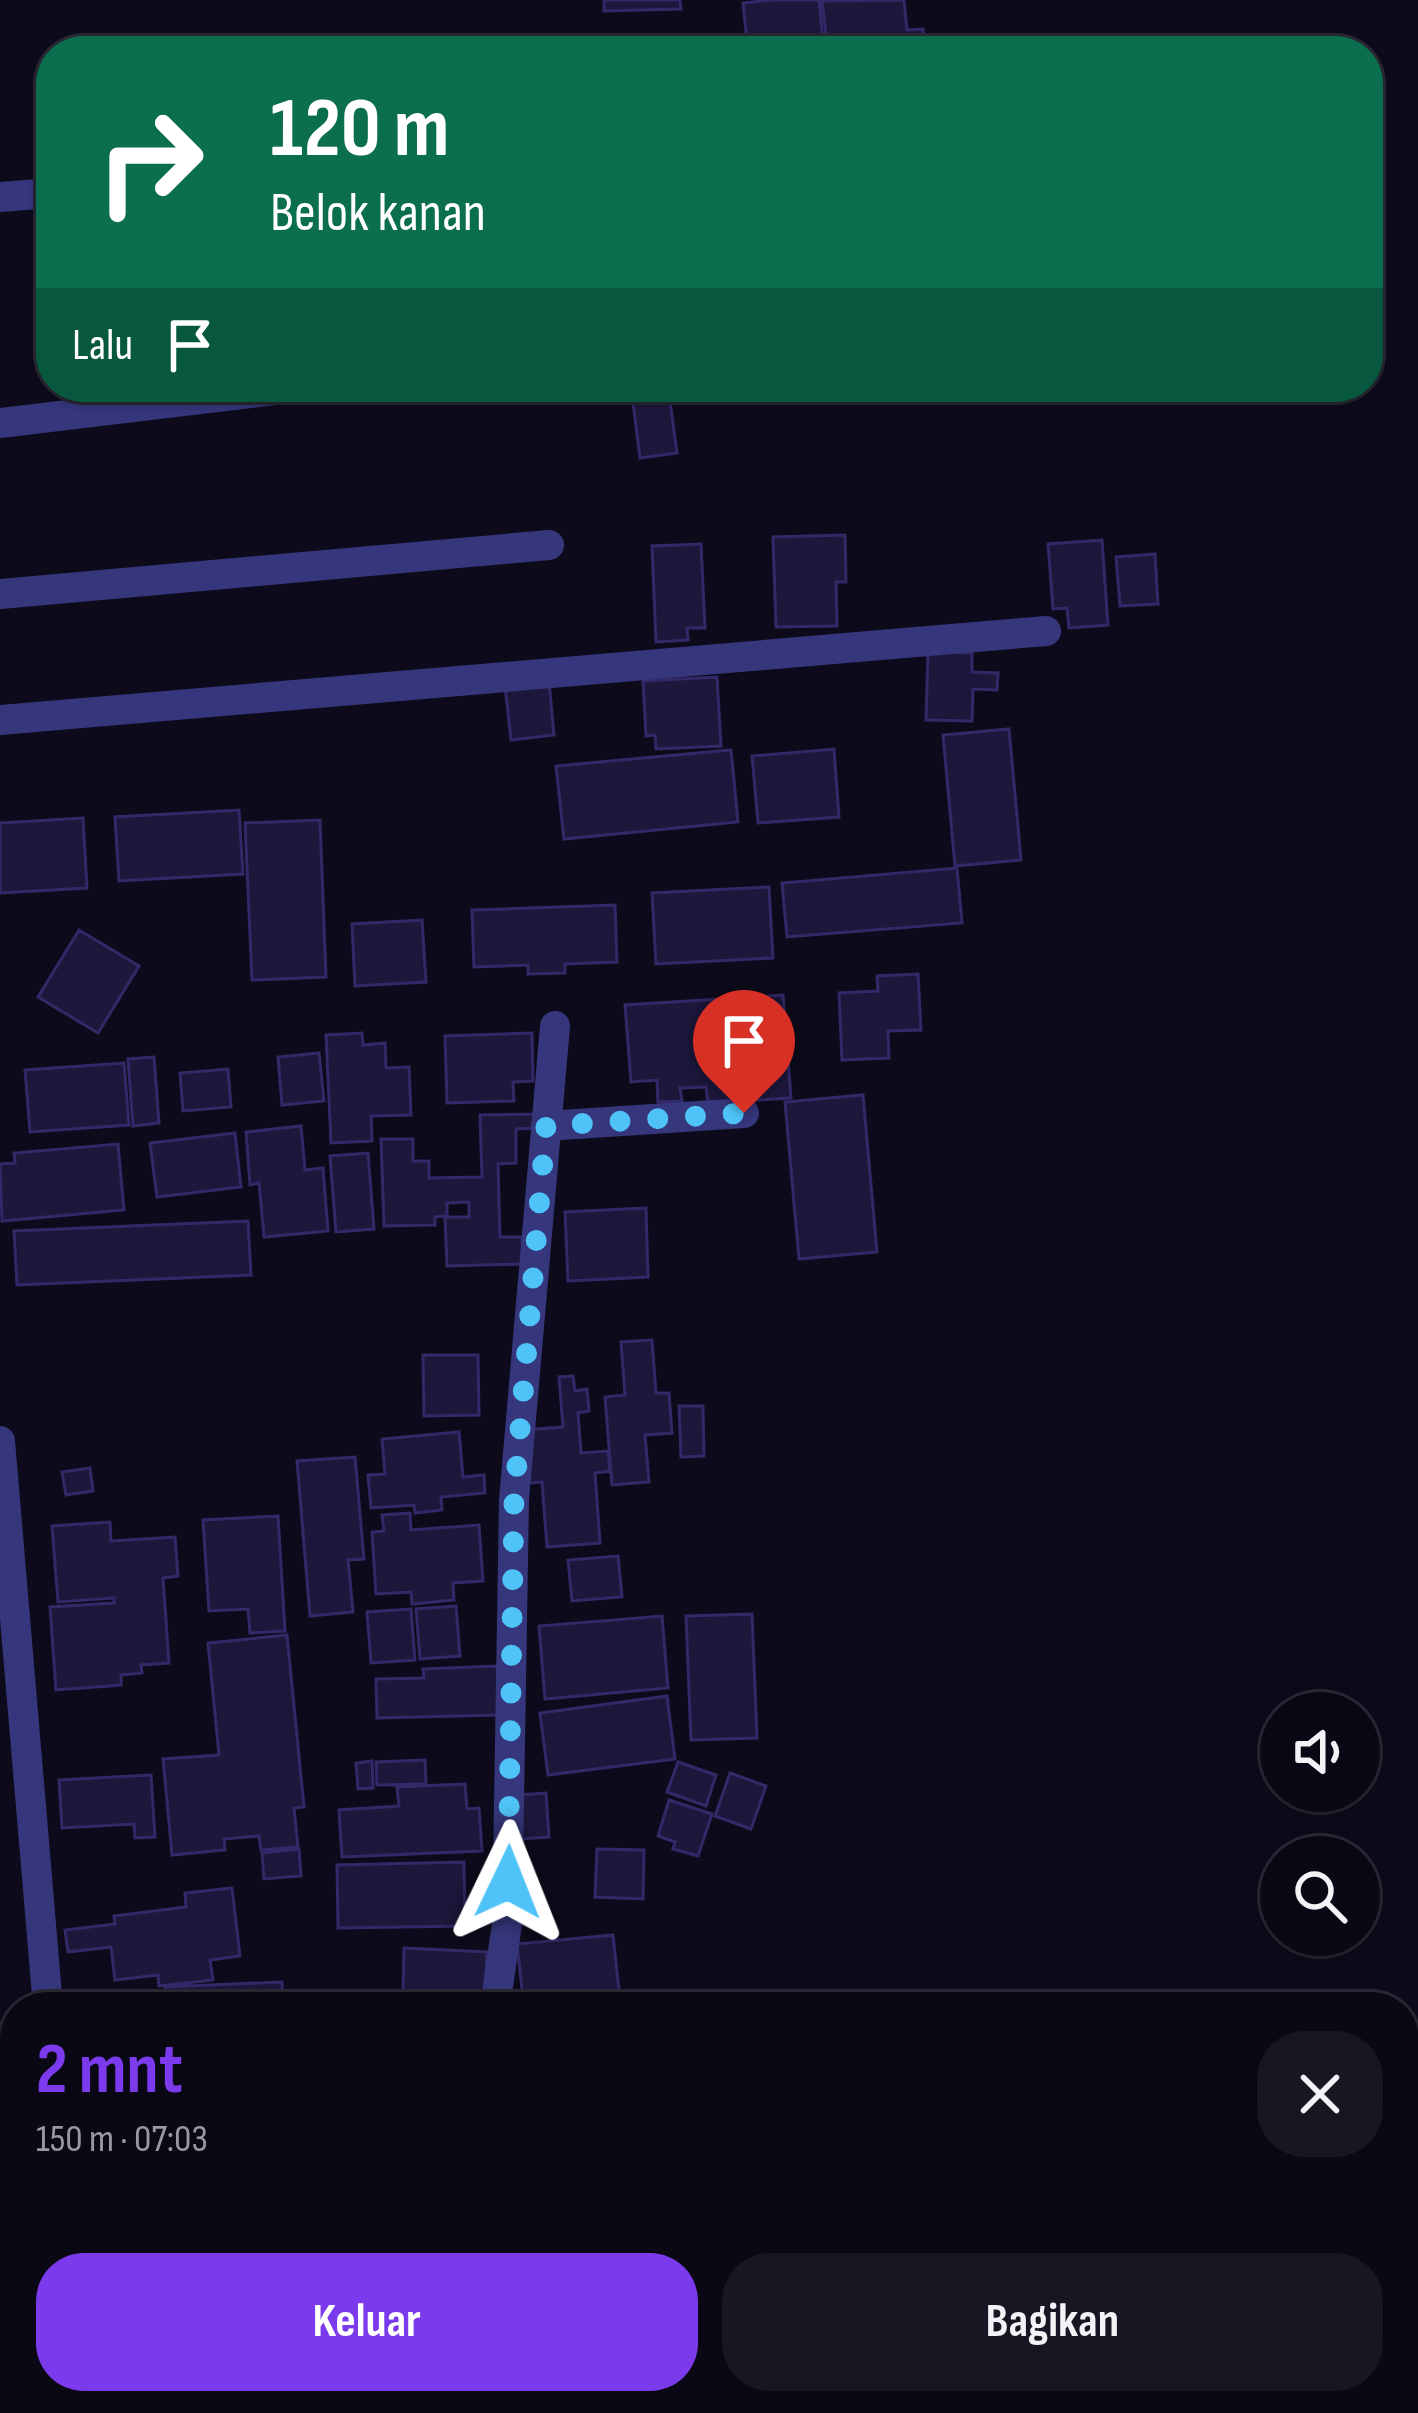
<!DOCTYPE html>
<html lang="id">
<head>
<meta charset="utf-8">
<style>
  body { margin:0; font-family:"Sofia Sans Condensed",sans-serif; background:#181622; color:#f1f3f6; height:100vh; display:flex; flex-direction:column; font-size:45px; white-space:nowrap }
  * { box-sizing:border-box; margin:0 }
  p { font-size:39px; color:#999aa0 }
  .icon { flex:none; width:66px; height:66px; fill:none; stroke:currentColor; stroke-width:2; stroke-linecap:round; stroke-linejoin:round }
  .map { position:relative; flex:1; overflow:hidden }
  .details { position:absolute; left:0px; top:1992px; width:1419px; height:423px; display:flex; flex-direction:column; background:#0a0814; border-radius:48px 48px 0 0; box-shadow:0 3px 9px #0004,0 0 0 3px #2a2934 }
  .details>* { flex:none }
  .hud { position:absolute; left:36px; top:36px; width:1347px; height:366px; border-radius:48px; box-shadow:0 3px 9px #0004,0 0 0 3px #2a2934; background:#0b6e4f; color:#fff; overflow:hidden }
  .buttons { position:absolute; left:1260px; top:1692px; display:grid; gap:24px }
  .buttons a { display:grid; place-items:center; width:120px; height:120px; border-radius:50%; background:#0a0814; box-shadow:0 3px 9px #0004,0 0 0 3px #2a2934; font-size:60px }
  .pin { position:absolute; display:grid; place-items:center; width:102px; height:102px; color:#fff; margin:-123px -51px; border-radius:50% 50% 50% 0; rotate:-45deg; box-shadow:0 0 12px #0007 }
  .pin .icon { rotate:45deg }
  .me { position:absolute; width:132px; margin:-66px; rotate:2deg; stroke-linejoin:round; filter:drop-shadow(0 0 9px #0008) }
  .turn { display:flex; align-items:center; gap:42px; height:252px; padding:0 36px; font-size:54px }
  .turn .icon { width:156px; height:156px; stroke-width:2.5 }
  .turn b { display:block; font-size:84px; line-height:102px }
  .then { display:flex; align-items:center; height:114px; padding:0 36px; background:#0003; gap:24px; font-size:45px }
  .round { display:grid; place-items:center; flex:none; width:126px; height:126px; border-radius:48px; background:#181622 }
  .overview { display:flex; align-items:center; justify-content:space-between; height:204px; padding:0 36px }
  h1 { font-size:72px; font-weight:700; line-height:90px; color:#7c3aed }
  .primary-button { display:flex; gap:24px; margin-top:auto; padding:24px 36px }
  .primary-button a { flex:1; height:138px; border-radius:48px; background:#7c3aed; color:#fff; font-size:48px; font-weight:700; line-height:138px; text-align:center }
  .primary-button a+a { background:#181622; color:#f1f3f6 }
  .map>svg:first-child { display:block }
  .building { fill:#1d173c; stroke:#332968; stroke-width:3 }
  .lines { fill:none; stroke-linecap:round; stroke-linejoin:round }
  .minor { stroke:#35367b; stroke-width:30 }
  .route { stroke:#4fc3f7; stroke-width:21; stroke-dasharray:0 37.8 }
</style>
</head>
<body>
<div class="map">
<svg width="1418" height="2413" viewBox="0 0 1418 2413">
  <rect width="100%" height="100%" fill="#0d0b1b"/>
  <path class="building" d="M604,0h76l1,9 -77,2z
    M771,0h48l5,51h-76l-5,-48z
    M904,0l3,30 16,-1 3,22h-98l-6,-50z
    M447,35l3,16h-58l-1,-9z
    M631,387h51l1,13 -13,1 7,52 -37,5z
    M845,535l1,47h-10l1,44 -61,1 -3,-90z
    M1102,540l6,85 -39,3 -2,-20 -14,1 -5,-65z
    M701,544l4,84h-18l1,12 -32,2 -4,-96z
    M1155,554l3,50 -38,2 -4,-49z
    M928,651l44,2v19l26,1 -1,17 -24,-1 -1,32 -46,-1z
    M717,677l4,69 -65,3 -1,-14 -9,1 -3,-55z
    M549,682l5,53 -43,5 -6,-54z
    M1009,729l12,131 -66,6 -12,-131z
    M834,749l5,68 -81,6 -6,-67z
    M731,750l7,72 -174,17 -8,-73z
    M239,810l4,64 -124,7 -4,-64z
    M83,818l4,70 -87,5v-70z
    M320,820l6,157 -74,3 -7,-157z
    M957,868l5,55 -175,14 -5,-54z
    M769,887l4,71 -117,6 -4,-71z
    M615,905l2,57 -52,2v9l-37,1v-9l-54,2 -2,-57z
    M422,920l4,62 -71,4 -3,-62z
    M79,930l60,36 -41,67 -60,-36z
    M918,974l3,56 -33,1 1,27 -47,2 -3,-67 39,-2 -1,-15z
    M783,995l8,103 -83,5 -2,-16 -26,1 2,13 -24,1 -1,-22 -26,2 -6,-77z
    M362,1033l1,12 22,-2 1,25 23,-1 2,48 -40,1 1,25 -41,2 -5,-108z
    M532,1033l1,48 -20,1 1,19 -67,2 -2,-67z
    M319,1053l5,48 -42,4 -4,-48z
    M154,1057l5,66 -26,3 -5,-67z
    M124,1063l5,62 -99,7 -5,-62z
    M228,1069l3,38 -48,4 -3,-38z
    M863,1095l14,157 -78,7 -14,-157z
    M536,1114v14l-20,1v34l-18,1 2,73h22l1,27 -76,2 -2,-49h24v-15l-22,1v13l-12,1v8l-51,1 -3,-87h32v22h16v17l53,-1 -2,-62z
    M301,1126l4,44 18,-2 5,63 -64,6 -5,-54 -9,2 -4,-53z
    M235,1133l6,54 -84,10 -7,-54z
    M118,1144l6,66 -122,11 -2,-57 15,-1 -1,-10z
    M368,1153l6,76 -38,3 -6,-76z
    M646,1208l2,69 -80,4 -3,-69z
    M248,1221l3,54 -234,10 -3,-54z
    M652,1340l4,53h13l3,40 -27,2 4,47 -37,3 -7,-88 20,-2 -4,-53z
    M423,1355h55l1,60 -55,1z
    M573,1376l2,15 12,-2 2,22 -11,2 3,40 27,-2 2,20 -15,2 5,70 -53,4 -5,-65 -14,1 -5,-53 40,-3 -4,-50z
    M679,1406h24l1,50 -23,1z
    M459,1432l4,45 21,-2 1,18 -44,4 1,13 -27,3 -1,-8 -43,3 -3,-33 17,-1 -3,-35z
    M355,1457l9,102 -16,1 5,52 -43,4 -13,-155z
    M90,1468l3,23 -27,4 -4,-23z
    M410,1513l1,17 68,-5 4,56 -30,2 1,17 -42,4 -1,-12 -35,2 -4,-62 12,-1 -2,-16z
    M278,1516l7,115 -35,2 -2,-24 -39,2 -6,-91z
    M110,1522l1,19 64,-4 3,39 -15,2 6,85 -28,2 1,8 -21,2v10l-65,5 -6,-83 64,-4v-5l-56,4 -6,-76z
    M618,1556l4,41 -50,4 -4,-41z
    M456,1606l4,50 -40,3 -4,-50z
    M411,1609l4,51 -44,3 -4,-51z
    M752,1614l5,124 -66,2 -5,-124z
    M662,1616l6,72 -123,11 -6,-73z
    M287,1635l17,172 -10,1 4,39 -37,3 -2,-14 -35,3 1,11 -53,5 -9,-96 56,-4 -11,-112z
    M497,1666l2,49 -122,3 -1,-39 48,-1 -1,-9z
    M667,1696l8,63 -127,16 -8,-62z
    M425,1760l1,24 -49,1 -1,-23z
    M372,1761l1,27 -15,1 -2,-26z
    M678,1762l38,13 -10,31 -39,-14z
    M730,1773l36,13 -15,43 -36,-13z
    M151,1775l4,62 -20,1 -1,-14 -72,4 -3,-48z
    M465,1784l2,25 12,-1 3,43 -140,6 -3,-47 60,-4 -2,-19z
    M546,1793l3,44 -27,2 -3,-44z
    M669,1800l43,14 -14,42 -25,-7 2,-7 -17,-6z
    M299,1849l2,27 -37,3 -2,-26z
    M597,1849l47,1 -1,49 -48,-2z
    M464,1862l1,64 -127,2 -1,-63z
    M232,1888l8,68 -30,4 3,20 -54,6 -1,-11 -43,5 -4,-33 -43,5 -3,-22 50,-6 -1,-8 72,-9 -1,-14z
    M613,1935l7,65 -96,7 -7,-63z
    M404,1948l83,4 -2,44 -82,-3z
    M282,1982l1,25h-117l-1,-20z
    M1418,2296v105l-8,1 -6,-105z
    M15,2329v71h47l2,13h-64v-82z
    M124,2400h51v13h-51z
    M212,2400l69,3v10h-70z
    M297,2400h47l-3,13h-47z
    M436,2400h35l-7,13z
    M812,2400h29v13h-29z
    M849,2400h98v13h-98z
    M961,2400h69v13h-68z
    M1075,2400h56v13h-55z
    M1143,2400h233l1,13h-232z"/>
  <g class="lines">
    <path class="minor" d="M0,197l51,-4
      M0,423l300,-36
      M0,594l549,-49
      M0,720l1046,-89
      M546,1126l198,-13
      M0,1441l48,566
      M495,2007l12,-83 7,-424 41,-474
      M82,2400l1,13
      M368,2413l5,-13"/>
  </g>
  <g class="lines">
    <path class="route" d="M508,1882l6,-382 32,-374 198,-13"/>
  </g>
</svg>
<div class="buttons">
<a><svg class="icon" aria-label="sound" viewBox="0 0 24 24"><path d="M4 9h4l5-4v14l-5-4H4zM17 9q2 3 0 6"/></svg></a>
<a><svg class="icon" aria-label="search" viewBox="0 0 24 24"><circle cx="10" cy="10" r="6"/><path d="M15 15l6 6"/></svg></a>
</div>
<div class="pin" style="left:744px;top:1113px;background:#d93025"><svg class="icon" aria-label="arrive" viewBox="0 0 24 24"><path d="M6 21V4h12l-3 4 3 4H6"/></svg></div>
<svg class="me" style="left:508px;top:1882px" viewBox="-20 -20 40 40"><path d="M0-17L14 15 0 8-14 15z" fill="#4fc3f7" stroke="#fff" stroke-width="4"/></svg>
<div class="hud">
<div class="turn"><svg class="icon" aria-label="right" viewBox="0 0 24 24"><path d="M7 20v-9h11M14 6l5 5-5 5"/></svg><div><b>120 m</b>Belok kanan</div></div>
<div class="then">Lalu<svg class="icon" aria-label="arrive" viewBox="0 0 24 24"><path d="M6 21V4h12l-3 4 3 4H6"/></svg></div>
</div>
<section class="details">
<div class="overview"><div><h1>2 mnt</h1><p>150 m · 07:03</p></div><a class="round"><svg class="icon" aria-label="close" viewBox="0 0 24 24"><path d="M6 6l12 12M18 6L6 18"/></svg></a></div>
<div class="primary-button"><a>Keluar</a><a>Bagikan</a></div>
</section>
</div>
</body>
</html>
